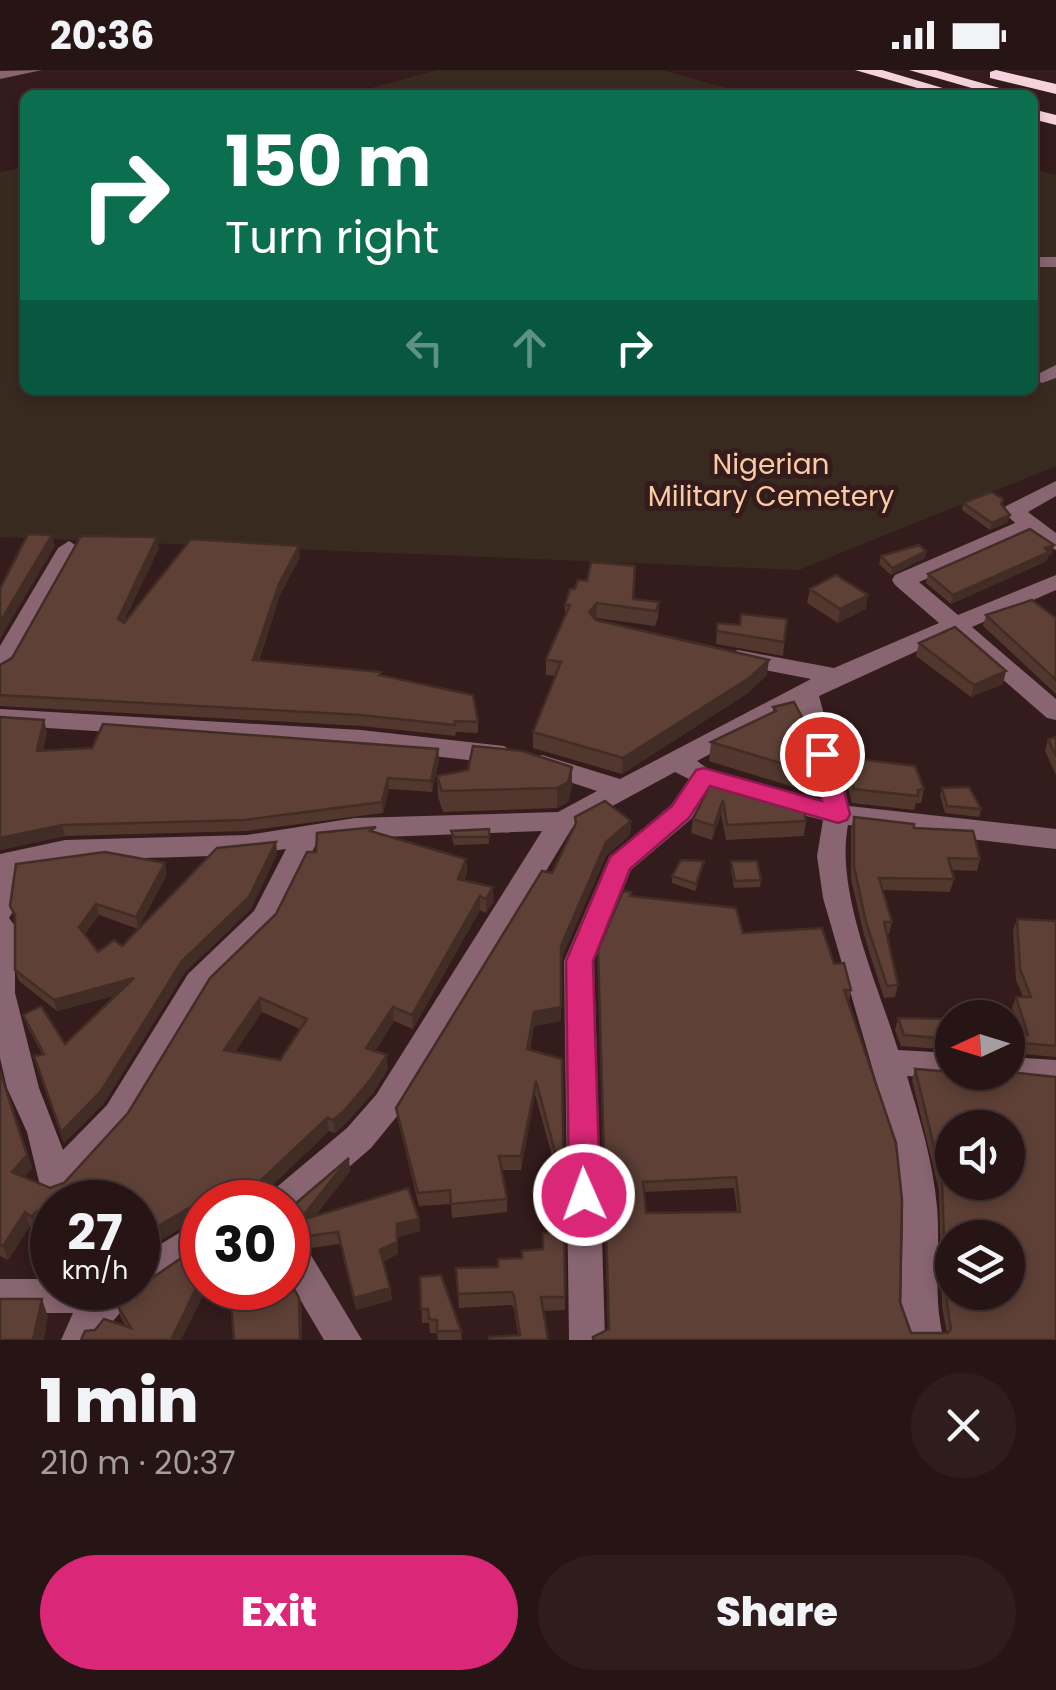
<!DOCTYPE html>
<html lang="en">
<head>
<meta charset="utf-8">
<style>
  body { margin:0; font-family:Poppins,sans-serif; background:#2f1d1e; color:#f1f3f6; height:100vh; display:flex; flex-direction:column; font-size:38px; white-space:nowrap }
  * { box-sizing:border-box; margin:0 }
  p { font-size:32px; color:#a49ea0 }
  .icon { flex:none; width:55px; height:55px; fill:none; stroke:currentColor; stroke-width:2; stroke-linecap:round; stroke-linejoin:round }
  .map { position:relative; height:1270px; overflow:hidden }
  .panel { display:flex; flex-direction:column; background:#271415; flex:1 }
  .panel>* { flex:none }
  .top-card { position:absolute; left:20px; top:20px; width:1018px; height:305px; border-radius:15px; box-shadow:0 5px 15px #0003,0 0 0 2px #433334; background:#0b6e4f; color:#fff; overflow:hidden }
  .needle { width:65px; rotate:266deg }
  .buttons { position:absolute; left:935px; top:930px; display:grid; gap:20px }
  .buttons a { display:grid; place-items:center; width:90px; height:90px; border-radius:50%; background:#271415; box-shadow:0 5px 15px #0003,0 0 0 2px #433334; font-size:50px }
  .speed { position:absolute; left:30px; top:1110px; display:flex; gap:20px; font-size:50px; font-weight:700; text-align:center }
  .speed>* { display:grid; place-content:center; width:130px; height:130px; border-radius:50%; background:#271415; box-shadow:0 5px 15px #0003,0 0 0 2px #433334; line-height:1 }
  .speed small { font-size:25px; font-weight:400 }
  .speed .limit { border:15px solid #d22; background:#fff; color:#111 }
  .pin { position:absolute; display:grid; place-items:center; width:85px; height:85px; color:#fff; margin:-42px; border:5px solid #fff; border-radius:50%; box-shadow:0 2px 10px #0007 }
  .me { position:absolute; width:110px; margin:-55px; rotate:358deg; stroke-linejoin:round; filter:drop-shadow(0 0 8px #0008) }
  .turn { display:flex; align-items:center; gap:35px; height:210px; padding:0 40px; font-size:45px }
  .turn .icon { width:130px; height:130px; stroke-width:2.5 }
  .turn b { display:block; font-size:70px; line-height:85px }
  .lanes { display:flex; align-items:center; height:95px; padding:0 40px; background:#0003; justify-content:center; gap:50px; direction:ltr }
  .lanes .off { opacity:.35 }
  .round { display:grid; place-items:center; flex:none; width:105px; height:105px; border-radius:52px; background:#2f1d1e }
  .headline { display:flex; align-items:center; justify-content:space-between; height:170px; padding:0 40px }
  h1 { font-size:60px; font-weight:800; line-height:75px }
  .action { display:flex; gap:20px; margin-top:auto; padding:20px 40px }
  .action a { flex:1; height:115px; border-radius:60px; background:#db2777; color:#fff; font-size:40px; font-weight:800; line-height:115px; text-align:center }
  .action a+a { background:#2f1d1e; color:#f1f3f6 }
  .status { display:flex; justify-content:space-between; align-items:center; height:70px; padding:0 50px; background:#271415; direction:ltr }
  .status svg { height:28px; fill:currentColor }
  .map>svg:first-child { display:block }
  .green { fill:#382a1f }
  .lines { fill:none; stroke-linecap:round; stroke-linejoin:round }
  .minor { fill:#886570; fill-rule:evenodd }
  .highway { fill:#f6d2dd; fill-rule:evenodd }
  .wall { fill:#51372e; fill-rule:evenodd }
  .shaded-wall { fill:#422d26 }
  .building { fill:#5e4036; stroke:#422d26; stroke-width:2.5; fill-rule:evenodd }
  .route { fill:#db2777; stroke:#8e194d; stroke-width:2.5 }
  .labels { text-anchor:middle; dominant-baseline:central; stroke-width:10; stroke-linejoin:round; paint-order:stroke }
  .park-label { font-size:28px; fill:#facaa2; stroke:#341b1c }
</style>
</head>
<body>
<div class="status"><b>20:36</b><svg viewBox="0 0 49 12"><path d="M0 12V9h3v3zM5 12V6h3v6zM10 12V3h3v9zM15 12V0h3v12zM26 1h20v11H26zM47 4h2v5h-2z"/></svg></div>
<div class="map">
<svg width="1056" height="1270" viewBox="0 0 1056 1270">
  <rect width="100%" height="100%" fill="#341b1c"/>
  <path class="green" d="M437,0h225l89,25h-406z
    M25,97v223h1007l1,-221 23,6v291l-257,104 -799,-33v-365z"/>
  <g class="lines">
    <path class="minor" d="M42,0l-42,9v-8z
      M1032,187h24v10h-24z
      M1056,295v13l-14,5 -10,-6z
      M1056,411v15l-28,16 28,21v17l-28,-16 -109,48 39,33 98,-40v15l-84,37 84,72v21l-9,-2 -95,-83 -133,61 30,110 207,23v20l-208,-24c-13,67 30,160 50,225l54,3v19h13l-13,7 -45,-3c13,44 26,85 30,131 4,45 -5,89 7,133h-36l-7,-27 2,-102 -6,-58 -74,-255 -6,-42 6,-36 -58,-14 -4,-7 4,-7 9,-2 47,11 -24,-94 -100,54 21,15 -27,43 -60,51 -37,91 11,379h-36l-5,-379 45,-104 62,-52 18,-26 -14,-7 -103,56 -174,287 -27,33 -75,65 -8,3v-14h-21l5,-11 75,-63 29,-33 166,-264 -187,7 -39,6 -41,82 -65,64 -81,135 -63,69 -12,4 -12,-4 -15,-62 -20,-44 -7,-30v-204l65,-14 182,-5 108,-17 203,-6 39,-21 -64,-21 -4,-6 4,-6 9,-3 78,24 191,-100 -82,-16 -3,-5 3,-5 9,-3 96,18 105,-45 -44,-38 -3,-5 3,-5 120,-52 -12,-12 3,-5zM286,779l-32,62 -66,63 -81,131 -44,45 -24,-62 -24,-95v-67l-6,-8 5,-8 2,-38c89,-21 180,-9 270,-23z
      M69,471l11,7 -68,119 -12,8v-29l58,-98z
      M0,639l361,21 143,16 13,9 -13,9 -143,-16 -361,-23z
      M1008,987l48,3v26l-59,-7 -4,-7h15z
      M202,1149v35l-51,36 -15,4 -39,46h-36l12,-27h-73v-34h52v9h86v-30z
      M288,1162l12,5 62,103h-38l-36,-61z"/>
    <path class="highway" d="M855,0h27l64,19 -8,5z
      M909,0h27l88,25h-28z
      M996,0l60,14v10l-66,-16v-6z
      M1032,39l24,6v10l-24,-6z"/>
  </g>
  <path class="wall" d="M963,433l39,2 6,17 -18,8 -28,-20z
    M159,478l-36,75 177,-66 -20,38 -21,66 122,11v4l97,46v11l-22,-1 -1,4 -94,-10 -361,-20v-41z
    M926,481l-1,7 -34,17 -12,-11 2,-8z
    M1052,484l-4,2 -1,5 -96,43 -25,-21 2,-9z
    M810,519l56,20 -28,14 -31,-20z
    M633,529l26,3 -1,16 -3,8 -59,-8 -1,2 172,55 -19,18 -126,81 -89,-26v-16l23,-56 -10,-1v-16l19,-42v-12z
    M986,545l70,3v76l-73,-68z
    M787,549l-4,37 -67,-12 1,-21 23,2z
    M919,573l84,41 -32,13 -55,-41z
    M773,637l30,37 -7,2 4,23 -3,19 -88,-27 2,-19 62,-30z
    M47,662l-4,19 395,-2 1,11 -7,32 -43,-3 -6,24 -136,18 -182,5 -65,14z
    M1056,667v38l-11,-24 3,-12z
    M841,671l16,18 67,30 -3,14h-5l-2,7 -62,-7 -13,-49z
    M572,697v20l-4,15 -11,6 -114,4 -5,-15 -1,-21z
    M714,707l92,44 -2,15 -78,4 -5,-26 -9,26 -21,-7 2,-14z
    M942,718l39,21 -2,8 -34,-4 -5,-18z
    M575,747l56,4 -1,14 -24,21 -45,103v62l-27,5 -4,23 32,10 3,251 -22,1 5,29 -30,-5 -4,-26 -2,-4 -53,3 -3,-40 42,-1 24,-9v-7l21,-2 17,-16 -3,-46v-13l-22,-80 -14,76h-19l5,29v13l-55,6 -1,-14 -32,2 -21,-85 -2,-13 156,-235 23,-47z
    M854,747l60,11 66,31 -3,12 -26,-1 3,9 -4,13 -67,-2 9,32 -3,12h-2l11,51 -3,12 -11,1 -20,-63 -13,-56v-50z
    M489,759v15l-35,1 -2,-7 -1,-7z
    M377,763l89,26 1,14 -3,8 30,20 -8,12 -6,-3 -67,119 -19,-8 -19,30 13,18 -15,24 -29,32 -9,8 -6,-2 -71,68 -7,2v1h-49l-1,14 -63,38v-52h-86v28l-10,-6 -6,6 -6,-4 -22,34 -8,-4v-187l32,99 -8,9 26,11 14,-5 64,-70 148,-199 40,-62zM262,942l38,17 -20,31 -45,-8z
    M276,772l1,12 -26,55 -66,63 -81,131 -40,40 -30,-87 8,-2 -15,-28 -4,-11 42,29 51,-49 -59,16 -38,-30 -4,-11v-50l-5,-14 157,-32 -29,55 -39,-14 -14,19 13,18 24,-6z
    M731,791l30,19 -1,7 -26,1 -3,-20z
    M703,798l-8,23 -23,-8v-7z
    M631,826l203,68 17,26 -2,11h-1l52,301 11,31h36l-5,-26 -3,-117 -27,-110 3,-11 141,271 -448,-10 -10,-380zM734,1118l3,24 -91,1 -2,-21z
    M1017,849l39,2v136l-47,-4 -1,5v-20l7,1 2,-6 3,1 -8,-26 4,-11h7l-7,-17 -3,-50z
    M898,948l54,14v18l-51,-4 -6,-16z
    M350,1101l-35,45 104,3 1,12 -22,6v17l-15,8 7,26 2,12 -36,10 -16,-66 -29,4 -8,-13 -14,-6 -1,-13 9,-1z
    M420,1207l41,54 1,9h-24l-1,-7h-7l-1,-10h-7z
    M117,1235l64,35 -55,-14 -5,-8z"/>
  <path class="shaded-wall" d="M1010,445l-2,7 -18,8 2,-7z
    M52,465l3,11 -55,93v-17z
    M157,467l2,11 -39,82 -2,-11z
    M1054,475l-2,9 -4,2 -1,5 -96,43 2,-9 92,-47z
    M299,476l1,11 -20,38 -25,76 -2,-11 26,-76z
    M926,481l-1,7 -34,17 1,-7z
    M868,525l-2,14 -28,14 2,-14z
    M597,533l-1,15 -8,9 1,-15z
    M769,590l-2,15 -19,18 -126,81 1,-16z
    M1006,601l-3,13 -32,13 3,-12z
    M44,650l3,12 -6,31 -4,-12z
    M806,655l-3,19 -12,3 3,-19z
    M438,679l1,11 -7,32 -1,-11z
    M572,697v20l-4,15 -11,6v-20z
    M388,708l1,11 -6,24 -1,-11z
    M723,730l-2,14 -9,26 2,-14z
    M631,751l-1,14 -24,21 -45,104v-14l45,-104z
    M62,755l3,11 -65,14v-12z
    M276,772l1,12 -26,55 -66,63 -81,131 -40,40 -3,-11 121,-171z
    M466,789l1,14 -9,20v-14z
    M165,793l2,11 -29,55 -2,-12z
    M493,817l1,14 -8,12v-14z
    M480,826v14l-67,119 -1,-14z
    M96,834l3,11 -17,23 -3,-11z
    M134,908l3,12 -80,21 -3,-11z
    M260,928l2,14 -35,52 -3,-14z
    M393,937l1,14 -26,41 -2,-14z
    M561,937v14l-27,5 -7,36v-13l7,-37z
    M387,985l1,14 -15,24 -29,32 -9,8 -2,-13z
    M0,999l32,99 -15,18 -5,-14z
    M536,1011l-1,13 -14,76v-14z
    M327,1048l2,13 -71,68 -7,2 -3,-14z
    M349,1088l1,13 -45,58 -6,-7z
    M249,1122l2,10h-14z
    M199,1132l3,13 -64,39v-16z
    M37,1141l5,13 -6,6 -5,-13z
    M25,1142l5,14 -22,34 -5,-14z
    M419,1149l1,12 -22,6v17l-16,8 -2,-12 17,-26z
    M202,1206v12h5l-26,52h-10z
    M390,1218l2,12 -36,10 -2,-12z
    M299,1228l3,12v30h-2z
    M42,1229l6,18 -4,23h-11z"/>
  <path class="building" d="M991,422l12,7 -2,5 9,11 -18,8 -29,-20z
    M1030,459l24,16 -9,3 4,4 -96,43 -25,-21z
    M28,464l24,1 -52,87v-33z
    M81,466l76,1 -39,82 6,4 67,-84 108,7 -20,38 -26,76 128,12 -2,3 94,20 5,27 -23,-1v4l-95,-10 -360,-20v-30l12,-7z
    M919,475l7,6 -34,17 -11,-12z
    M591,492l44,4 -2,33 26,3 -3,9 -59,-8 -8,9 7,8 173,40 -20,18 -126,80 -90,-26 28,-70 -15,-3 24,-54h-5l5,-16h5l3,-9 9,1z
    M836,505l32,20 -28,14 -30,-20z
    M1032,530l24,18v62l-70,-65z
    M741,544l46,5 -3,23 -67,-11v-8l23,2z
    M955,557l51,44 -32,14 -55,-42z
    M794,632l12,23 -12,3 6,41 -89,-27 65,-31 -3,-4z
    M0,647l44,3 -7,31 55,-3 11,-24 335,25 -7,32 -43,-3 -6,24 -137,18 -183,5 -62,13z
    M1056,667v19l-8,-17z
    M841,671l15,1 1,17 58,7 9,23 -6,1v6l-64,-7z
    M473,676l49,5 50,16 -4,15 -11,6 -115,3 -5,-15 31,-6z
    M714,707l89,25 3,19 -79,4 -4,-25 -9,26 -21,-7z
    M969,717l12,22 -34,-3 -5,-18z
    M605,731l26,20 -25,21 -45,104v61l-27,5 -7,37 35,10 3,238h-24l7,43h-59v-3l31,-2 -6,-39 -2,-4 -54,2 -2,-26 42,-1v-8l24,-1v-7l21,-2v-16h18l-4,-59h4l-25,-93 -15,75h-22l8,43 -56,5 -1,-14 -32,3 -22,-85 146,-237 10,2 24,-50 -1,-6z
    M854,747l60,7v4l59,3 7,28 -32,-1 6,21 -75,-1 13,44h-8l14,63 -11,1 -21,-64 -12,-56z
    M376,757l-6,4 96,28 -8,20 35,8 -7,12 -6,-3 -68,119 -19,-8 -27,41 21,7 -16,24 -28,33 -10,8 -6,-2 -71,67 -8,2 1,5 -12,10h-35v33l-3,-33 -61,36v-36h-86v18l-15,-9 -6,6 -6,-5 -22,34 -3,-1v-174l27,84 -15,17 38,16 14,-5 64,-70 82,-135 66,-64 31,-62h9l1,-19zM260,928l47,21 -27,41 -56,-10z
    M489,759v8h-35l-3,-6z
    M276,772l-27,55 -67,64 -81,130 -40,41 -27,-76 10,-2 -21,-39 18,-9 24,38 69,-66 -80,22 -39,-30v-55l-5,-9 6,-42 89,-12 60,11 -29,54 -40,-13 -17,23 19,25 16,-12 8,6 95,-98z
    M681,790l23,1 -8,23 -24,-8z
    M731,791h26l4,19 -26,1z
    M623,821l8,1 -1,4 106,12 7,25 79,-5 12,36 10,-1 7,27h-7l52,153 6,57 -2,102 11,31h37l3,-4 -5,-33 -4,-117 -27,-110 37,3h56l48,5v263h-463v-3l16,-8 -11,-379zM952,1058h56v54h-56zM736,1107l4,35 -94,1 -3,-31zM952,1168h56v54h-56z
    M1017,849l39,2v125l-44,-4 -4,15v-19l10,1 -1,-6 11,2 -12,-38h15l-11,-28z
    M898,948l51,1 3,20 -48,-4z
    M349,1088l-50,63 109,-33 11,31 -22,5v18l-17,8 10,38 -36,10 -16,-66 -29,4 -8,-13 -13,-6 9,-2 -2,-11z
    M199,1176l3,4v26l-31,64h-90l4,-9 10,-1 9,-11 27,9 -14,-23 14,-17h7v-4l11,-4z
    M441,1205l20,56h-24v-11l-8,-1 -1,-10h-7l-1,-32z
    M288,1215h4l7,13 1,42h-66l-4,-52h58z
    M0,1229h42l-9,41h-33z"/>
  <path class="route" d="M822,676l12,8 16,60 -3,6 -9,3 -128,-37 -21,32 -59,51 -37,92 7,234 -5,10 -11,4 -10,-4 -5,-10 -3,-234 44,-104 62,-51 24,-36 8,-2 118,33 -12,-47z"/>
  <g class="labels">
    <g class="park-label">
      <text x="771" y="394">Nigerian<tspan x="771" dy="32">Military Cemetery</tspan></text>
    </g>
  </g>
</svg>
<div class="buttons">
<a><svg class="needle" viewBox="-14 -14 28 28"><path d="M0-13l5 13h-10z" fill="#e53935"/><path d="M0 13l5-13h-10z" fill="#a49ea0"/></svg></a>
<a><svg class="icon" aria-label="sound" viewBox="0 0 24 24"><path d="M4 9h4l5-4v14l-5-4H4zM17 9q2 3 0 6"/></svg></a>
<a><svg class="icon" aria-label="layers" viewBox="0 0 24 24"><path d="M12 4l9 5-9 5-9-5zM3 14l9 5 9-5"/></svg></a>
</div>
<div class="speed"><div>27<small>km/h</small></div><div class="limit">30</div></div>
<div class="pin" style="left:822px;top:684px;background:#d93025"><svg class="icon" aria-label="arrive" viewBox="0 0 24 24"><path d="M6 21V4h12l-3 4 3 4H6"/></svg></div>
<svg class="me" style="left:584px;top:1125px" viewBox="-20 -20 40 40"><circle r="17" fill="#db2777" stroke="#fff" stroke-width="3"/><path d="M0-11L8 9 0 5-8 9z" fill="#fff"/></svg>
<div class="top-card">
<div class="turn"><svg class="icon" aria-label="right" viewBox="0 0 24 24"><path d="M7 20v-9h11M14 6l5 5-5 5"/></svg><div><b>150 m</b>Turn right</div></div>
<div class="lanes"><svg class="icon off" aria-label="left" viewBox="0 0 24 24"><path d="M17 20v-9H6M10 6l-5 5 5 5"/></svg><svg class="icon off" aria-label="ahead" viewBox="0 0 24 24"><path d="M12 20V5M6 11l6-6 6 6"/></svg><svg class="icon" aria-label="right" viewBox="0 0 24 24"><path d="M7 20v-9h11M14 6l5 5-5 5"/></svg></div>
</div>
</div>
<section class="panel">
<div class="headline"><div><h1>1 min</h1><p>210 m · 20:37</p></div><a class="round"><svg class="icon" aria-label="close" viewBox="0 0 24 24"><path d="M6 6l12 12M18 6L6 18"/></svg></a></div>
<div class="action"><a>Exit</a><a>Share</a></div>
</section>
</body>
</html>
